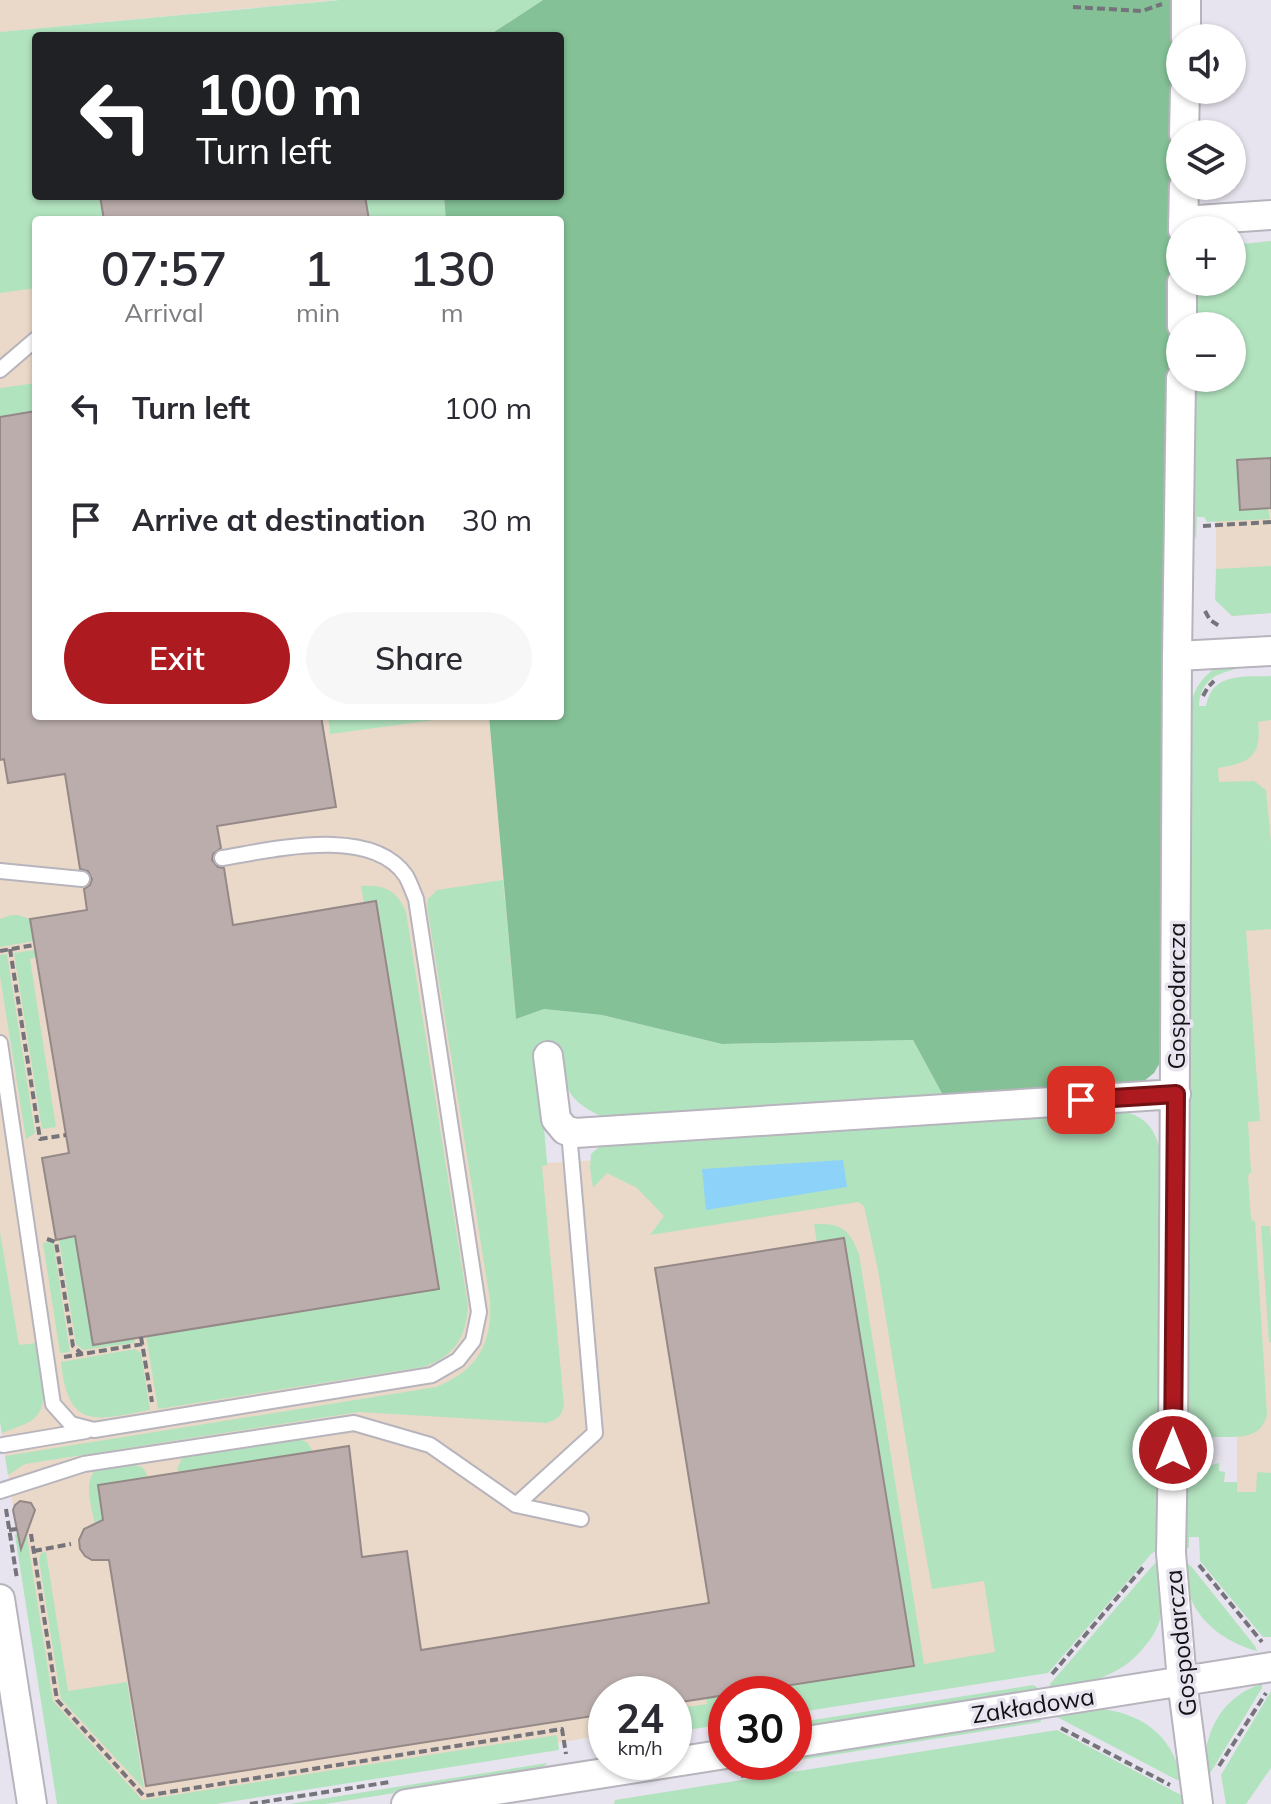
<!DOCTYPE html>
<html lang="en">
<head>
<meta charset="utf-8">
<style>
  body { margin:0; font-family:Mulish,sans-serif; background:#f7f7f7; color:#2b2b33; height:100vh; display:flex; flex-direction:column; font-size:30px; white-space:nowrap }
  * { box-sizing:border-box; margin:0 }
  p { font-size:26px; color:#7c7c81 }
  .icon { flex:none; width:44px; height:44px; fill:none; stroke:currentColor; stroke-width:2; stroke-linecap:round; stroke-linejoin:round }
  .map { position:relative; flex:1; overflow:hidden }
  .drawer { position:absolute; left:32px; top:216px; width:532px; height:504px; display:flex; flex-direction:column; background:#fff; border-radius:8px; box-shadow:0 2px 6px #0004 }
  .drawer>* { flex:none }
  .guide { position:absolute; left:32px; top:32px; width:532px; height:168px; border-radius:8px; box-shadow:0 2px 6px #0004; background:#202124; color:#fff; overflow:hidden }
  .controls { position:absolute; left:1166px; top:24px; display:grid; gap:16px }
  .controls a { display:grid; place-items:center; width:80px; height:80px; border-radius:50%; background:#fff; box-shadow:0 2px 6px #0004; font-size:40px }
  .speed { position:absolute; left:588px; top:1676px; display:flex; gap:16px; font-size:40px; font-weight:700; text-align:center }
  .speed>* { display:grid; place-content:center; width:104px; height:104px; border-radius:50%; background:#fff; box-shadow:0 2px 6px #0004; line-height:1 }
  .speed small { font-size:20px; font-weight:400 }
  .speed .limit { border:12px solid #d22; background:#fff; color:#111 }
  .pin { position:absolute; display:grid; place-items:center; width:68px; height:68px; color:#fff; margin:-34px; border-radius:16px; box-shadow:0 4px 12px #0006 }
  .me { position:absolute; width:88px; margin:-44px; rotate:0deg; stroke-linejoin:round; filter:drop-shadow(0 0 6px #0008) }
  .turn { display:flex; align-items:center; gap:28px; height:168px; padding:0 32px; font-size:36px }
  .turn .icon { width:104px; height:104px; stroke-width:2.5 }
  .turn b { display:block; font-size:56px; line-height:68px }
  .eta { display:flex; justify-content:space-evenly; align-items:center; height:136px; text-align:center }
  .eta b { font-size:48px; font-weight:600; line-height:56px }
  .button { display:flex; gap:16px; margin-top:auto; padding:16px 32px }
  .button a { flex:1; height:92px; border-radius:48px; background:#ad1a20; color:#fff; font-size:32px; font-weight:600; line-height:92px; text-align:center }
  .button a+a { background:#f7f7f7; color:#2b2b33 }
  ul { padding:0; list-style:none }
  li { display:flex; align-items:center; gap:24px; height:112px; padding:0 32px }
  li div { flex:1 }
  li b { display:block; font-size:30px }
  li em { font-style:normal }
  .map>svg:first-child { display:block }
  .industrial { fill:#ead9c8 }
  .green { fill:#b2e3bf }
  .forest { fill:#84c196 }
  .water { fill:#8dd3f9 }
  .building { fill:#baadac; stroke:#958988; stroke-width:2 }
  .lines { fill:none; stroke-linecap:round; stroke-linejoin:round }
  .service-casing { stroke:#b7b4bd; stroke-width:18 }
  .minor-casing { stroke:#b7b4bd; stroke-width:32 }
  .path { stroke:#76747b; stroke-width:4; stroke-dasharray:8 4; stroke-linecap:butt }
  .service { stroke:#fff; stroke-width:14 }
  .minor { stroke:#fff; stroke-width:28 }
  .route-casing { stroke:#701115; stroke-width:20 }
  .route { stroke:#ad1a20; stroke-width:14 }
  .labels { text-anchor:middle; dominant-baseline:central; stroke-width:7; stroke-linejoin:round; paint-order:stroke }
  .street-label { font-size:24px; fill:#121114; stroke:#e8e4ef }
</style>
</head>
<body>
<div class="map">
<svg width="1271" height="1804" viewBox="0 0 1271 1804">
  <rect width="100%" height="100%" fill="#e8e4ef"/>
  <path class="industrial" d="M0,0h336l-336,32z
    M0,126l36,70h408l2,24h-410v496h453l40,448 322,-18 193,519 -250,29h-68l-52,30v-30h-68v41l-431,69h-115l-60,-382z
    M1216,431h55v182l-39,3 -16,-16z
    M1271,687v918l-64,-134 18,1 -1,10h13v-49l-22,-722z"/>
  <path class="green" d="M340,0h203l-55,36h-452v160h64l4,24h-68v68l-36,5v-261z
    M361,196h83l2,24h-80z
    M1271,241v217l-34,3 3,49 28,-2 2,11 -63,3 -3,-5h-7l-1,23 -3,-8 1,-154h38v-52h-37v-44h37v-37z
    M36,383v40l-36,6v-41z
    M1271,566v47l-39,3 -17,-16 1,-31z
    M1218,666h21c-6,6 -11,4 -19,8 -14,5 -21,18 -21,32h7c6,-34 38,-29 65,-30v44l-13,2c4,35 -9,41 -40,46l1,14 35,-1 12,9 5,52v87l-25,2 14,190 -12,1 3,50 -3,4 3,43 4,3 12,192c-5,24 -25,23 -45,23 -8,0 -18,1 -26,-2 -6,-3 -8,-9 -11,-15l5,-713c4,-19 12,-30 28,-41z
    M328,716h136l-134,18z
    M503,880l13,139 28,-10 58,6 120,29 191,-4 32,59 -333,22c-43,-18 -49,-30 -54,-76l-21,2 10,115v3l-5,1 22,239c-2,11 -7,15 -18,18l-187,-11 -334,52 -17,11 -3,-19 431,-69c41,-16 57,-44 54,-87l-63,-394 1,-7 9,-9z
    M361,886c23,-1 35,3 45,26l62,394c-2,32 -14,51 -45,61l-265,42 -12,-74 293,-49 -63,-384 -12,1z
    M11,915h7l12,4 4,22 -34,6v-28z
    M35,950l1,7 -6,2 26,168 -14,2 -28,-176z
    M7,954l28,179 -9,6 -26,-163v-21z
    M1121,1111c26,5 35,19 40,44l-2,395 -7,3 -104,120 -254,40v-19h-62l182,-29 -70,-426 -27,4 -3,-19c28,-1 35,5 45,30l65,410 71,-12 -11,-71 -52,8 -21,-117 -33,-202 -14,-64 -6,-4 -208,33 14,-19 -27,-28 -30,-15 -14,15 -3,-20 1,-14 8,-7 17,-5z
    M1261,1226h9l1,15v101h-2z
    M0,1232l19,113 17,-2c3,22 18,63 -5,78 -9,5 -20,8 -29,12l-2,-11z
    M78,1236l59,100 -3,7 -51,7 -7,-6 -17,-105z
    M53,1241l17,111 -10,1 -17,-110z
    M135,1349l6,4 9,57c-55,10 -82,21 -89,-48z
    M297,1438l11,5 5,9 -134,20 -2,-3 5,-11 7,-4z
    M1219,1463v8l6,1 -1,10h13v10h19l1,-20 14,1v164h-8l-63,-76 -1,-24h-10v11h-5c0,-34 -8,-76 35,-85z
    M134,1464l9,4 5,9 -49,8 5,38 -9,2c-3,-18 -12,-40 0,-55z
    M19,1533l8,4 26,164 89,99 415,-65 2,15 -343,54h-159l-42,-269z
    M46,1552l22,139 59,-9 17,107 -83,-90 -22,-139 2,-7z
    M1185,1562l6,4 64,80 2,5c-33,-9 -65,-32 -71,-69 -2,-6 -1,-14 -1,-20z
    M1155,1563h4c1,16 5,34 2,50 -1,12 -8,24 -16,33 -25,32 -56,36 -94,43l-1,-5z
    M1262,1684v4l-53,87h-4c-3,-40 16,-79 57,-91z
    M1033,1685l4,2v4l-243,38v-6z
    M1271,1691v77l-25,36h-20l-5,-29z
    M726,1695v29l-52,8v-23l33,-5 -1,-6z
    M1096,1708c46,5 76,26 86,72h-5l-122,-64v-3z
    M1040,1715l1,7 -247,39v-7z
    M1057,1730l124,65 4,-1 1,10h-572l1,-4z
    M547,1763l-6,7 -216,34h-36z"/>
  <path class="forest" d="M543,0h629l-10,1059 -8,14 -11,9 -198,17 -32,-59 -191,4 -120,-29 -58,-6 -28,10 -27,-303h71v-496h-114l-2,-24h116v-160h-72z"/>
  <path class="water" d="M843,1160l4,27 -141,23 -4,-41z"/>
  <path class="building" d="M100,196h265l4,24h-265z
    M36,411v305h285l15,91 -119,19 4,22 -8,6 -1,6 6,7 6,1 9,57 143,-24 63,388 -346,56 -18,-109 -19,4 -14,-82 27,-5 -39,-234 57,-9 -3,-21 6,-4 2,-6 -4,-8 -8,-2 -15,-95 -57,9 -4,-24 -4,1v-343z
    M1271,458v50l-31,2 -3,-50z
    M844,1238l70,428 -240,37v-9h-68v20l-460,72 -37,-226h-17l-7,-4 -5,-7 -1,-9 5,-11 19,-9 -5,-35 251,-39 13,111 45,-6 14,99 288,-47 -54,-335z
    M20,1501l11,2 4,7 -14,39 -8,-39 2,-5z"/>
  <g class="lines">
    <g class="service-casing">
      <path id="service" d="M0,370l36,-31
        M0,871l82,8
        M0,1043l53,361 18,20 23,6 338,-55 26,-15 15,-19 6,-29 -63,-413c-3,-7 -6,-16 -10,-23 -34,-51 -134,-26 -184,-18
        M3,1445l83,-14
        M0,1491l84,-27 270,-41 76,22 86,60 65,14
        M516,1505l79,-72 -26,-301"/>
    </g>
    <g class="minor-casing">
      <path id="minor" d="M1186,38v-38
        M1184,134l1,-44
        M1183,221l88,-6
        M1183,230l1,-44
        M1182,326v-44
        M1181,378l-4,278 -4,794 -2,103 11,128 16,123
        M1177,656l94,-5
        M548,1056l8,63 9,11 10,3 601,-39
        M0,1599l32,205
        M794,1743l477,-76
        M406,1804l320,-50"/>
    </g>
    <path class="path" d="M1073,7l69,4 20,-7
      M1203,526l68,-4
      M1205,611l5,9 11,7
      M1203,696l5,-9 6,-6
      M10,949l30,190 26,-4
      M0,951l34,-6
      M47,1239l9,3 17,104 9,8 61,-10
      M141,1337l11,65
      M64,1357l18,-3
      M6,1509l11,70
      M9,1530l8,-1
      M31,1534l26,166 87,96 418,-67 4,25
      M34,1551l37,-7
      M1199,1565l63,77
      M1052,1674l93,-109
      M1061,1728l109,57
      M1219,1766l47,-73
      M741,1776l47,-8
      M250,1804l140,-22"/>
    <use href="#service" class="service"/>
    <use href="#minor" class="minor"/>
  </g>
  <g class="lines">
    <g class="route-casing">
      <path id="route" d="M1081,1100l95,-6 -3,356"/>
    </g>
    <use href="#route" class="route"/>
  </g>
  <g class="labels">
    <g class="street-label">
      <text transform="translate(1176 996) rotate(-90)">Gospodarcza</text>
      <text transform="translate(1180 1643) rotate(-96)">Gospodarcza</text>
      <text transform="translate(1033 1705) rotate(-9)">Zakładowa</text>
    </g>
  </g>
</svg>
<div class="controls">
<a><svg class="icon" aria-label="sound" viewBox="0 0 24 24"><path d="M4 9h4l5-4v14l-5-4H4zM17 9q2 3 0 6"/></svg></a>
<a><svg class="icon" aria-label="layers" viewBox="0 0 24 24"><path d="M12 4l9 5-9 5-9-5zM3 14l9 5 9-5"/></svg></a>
<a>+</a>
<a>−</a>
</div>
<div class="speed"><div>24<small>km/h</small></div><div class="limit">30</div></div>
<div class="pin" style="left:1081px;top:1100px;background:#d93025"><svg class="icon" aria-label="arrive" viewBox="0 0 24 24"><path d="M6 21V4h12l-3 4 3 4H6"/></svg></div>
<svg class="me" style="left:1173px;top:1450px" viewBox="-20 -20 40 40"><circle r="17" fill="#ad1a20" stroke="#fff" stroke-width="3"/><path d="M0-11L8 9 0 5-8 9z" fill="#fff"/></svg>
<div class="guide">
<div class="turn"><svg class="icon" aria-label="left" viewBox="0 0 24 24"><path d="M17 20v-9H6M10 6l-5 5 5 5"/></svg><div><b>100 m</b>Turn left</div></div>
</div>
<section class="drawer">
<div class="eta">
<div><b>07:57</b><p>Arrival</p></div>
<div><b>1</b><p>min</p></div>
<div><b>130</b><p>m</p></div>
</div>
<ul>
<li><svg class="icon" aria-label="left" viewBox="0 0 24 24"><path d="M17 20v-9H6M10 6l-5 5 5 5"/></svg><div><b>Turn left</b></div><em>100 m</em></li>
<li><svg class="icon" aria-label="arrive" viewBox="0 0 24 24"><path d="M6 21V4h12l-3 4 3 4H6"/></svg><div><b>Arrive at destination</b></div><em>30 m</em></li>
</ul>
<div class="button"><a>Exit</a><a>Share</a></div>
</section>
</div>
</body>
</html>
